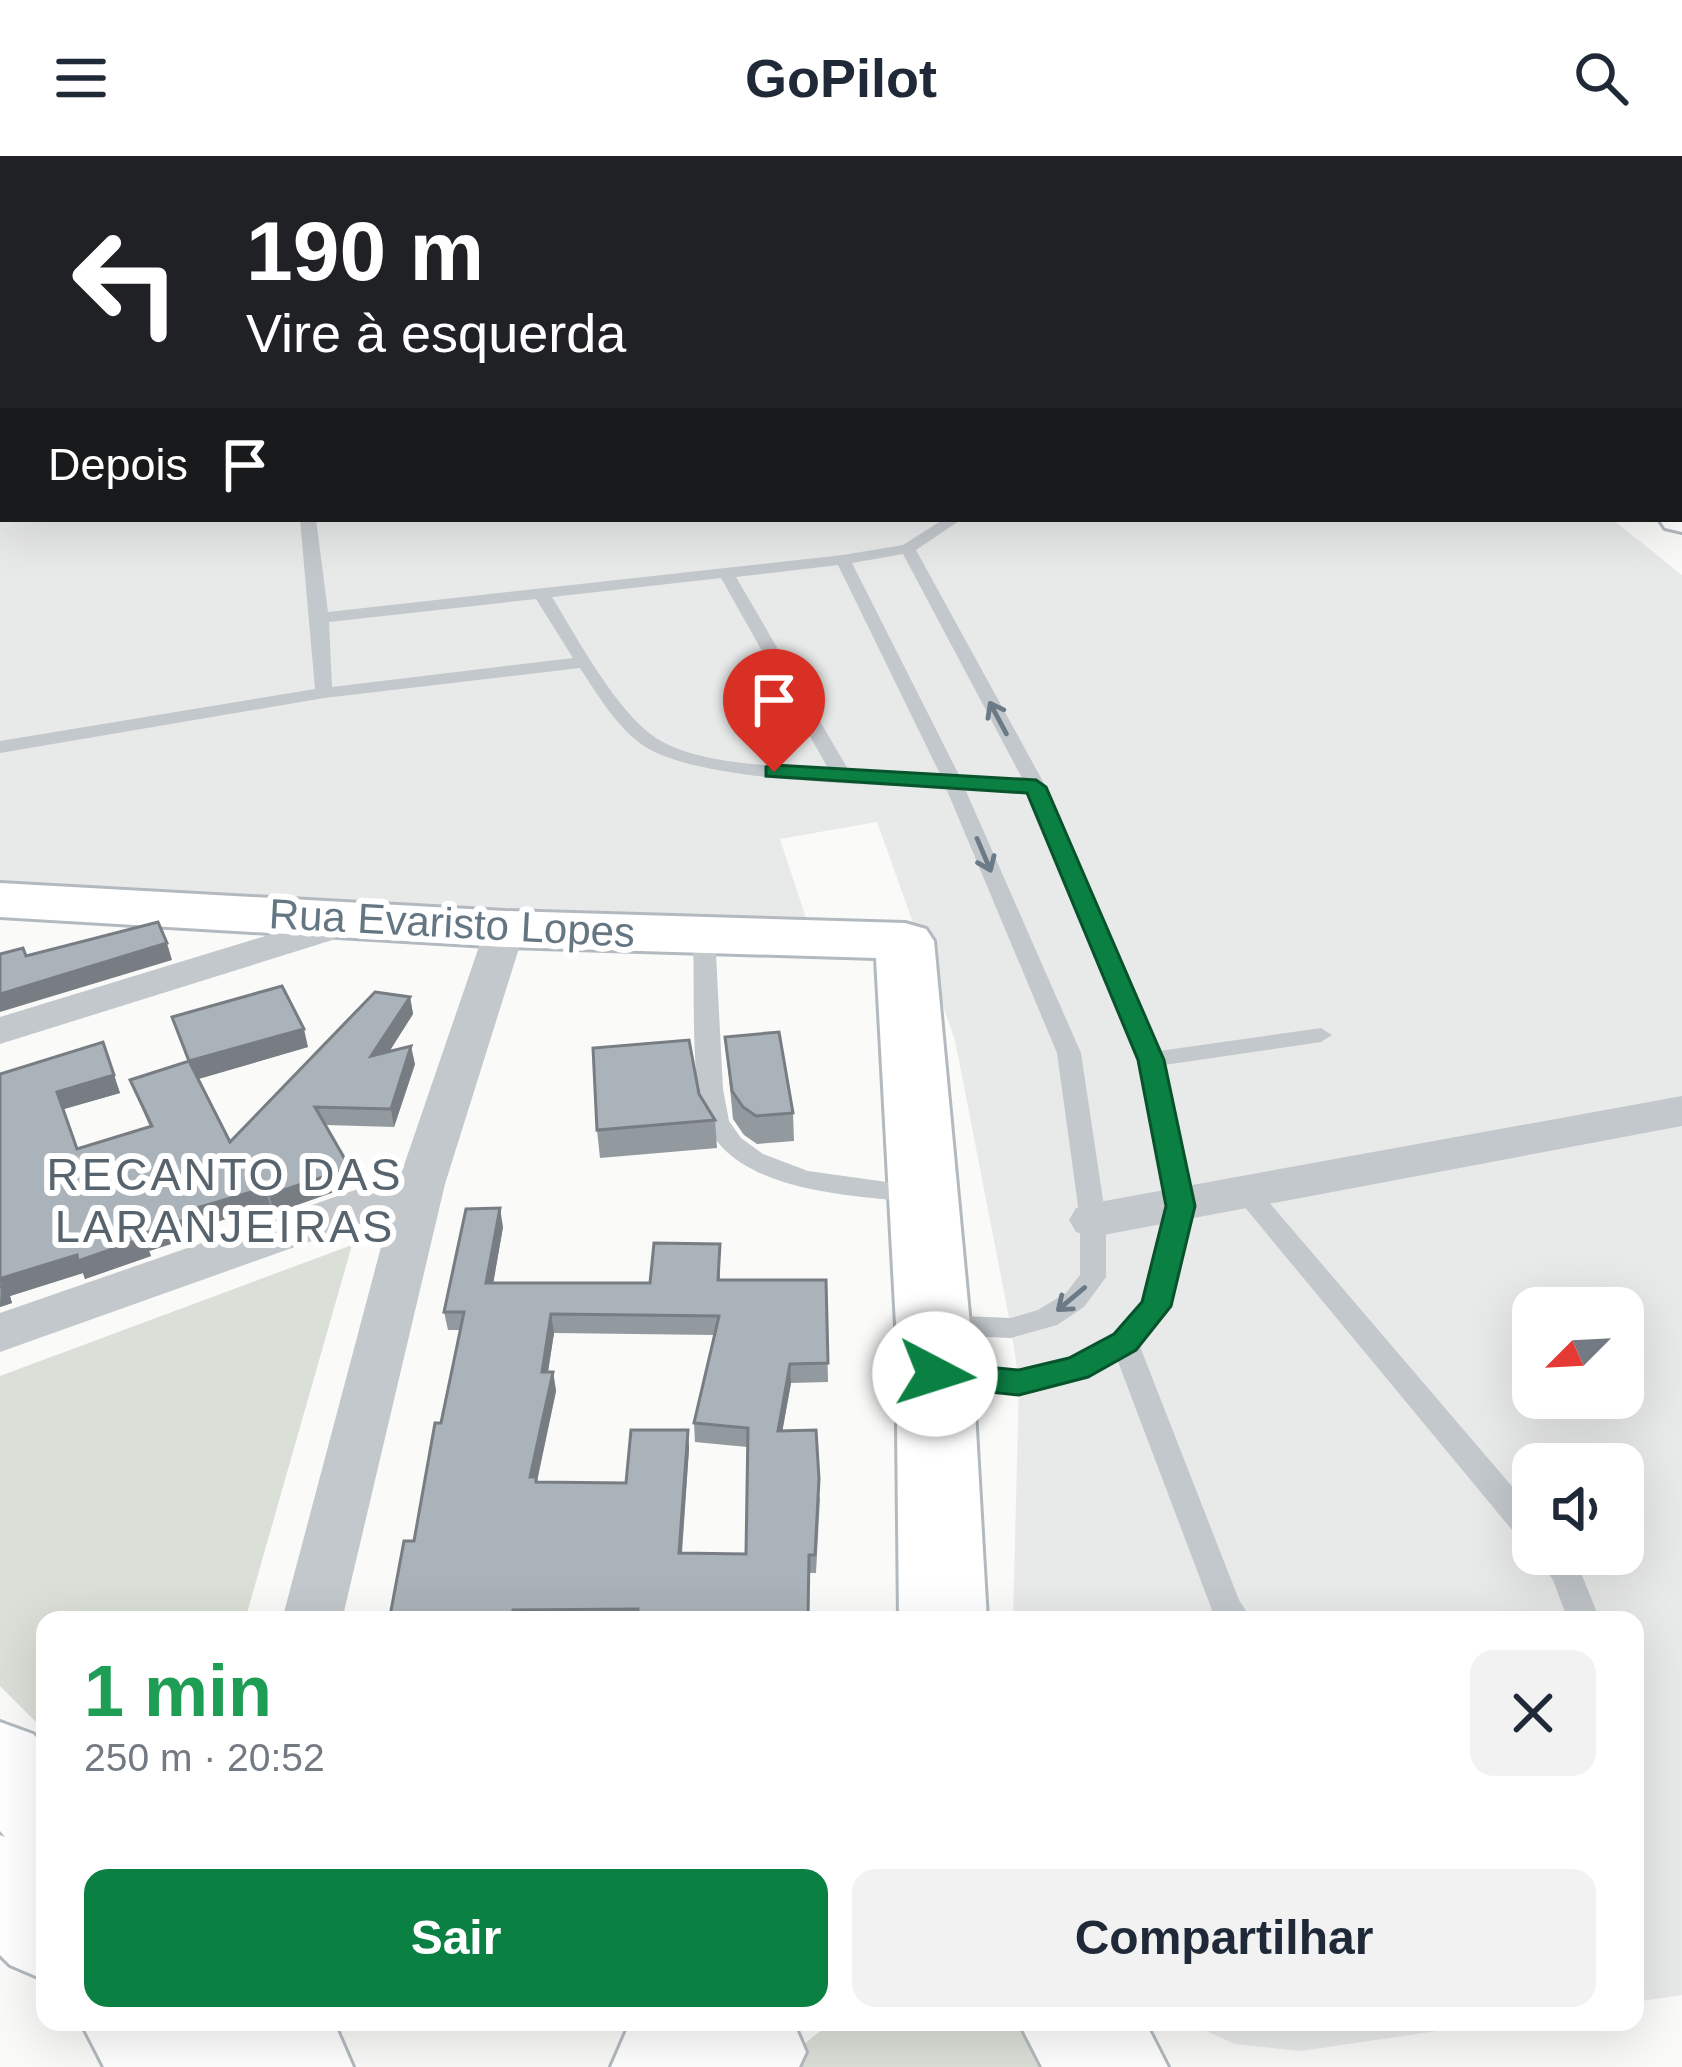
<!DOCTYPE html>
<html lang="pt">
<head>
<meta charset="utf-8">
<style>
  body { margin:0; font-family:Arial,sans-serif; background:#f2f2f3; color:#1f2937; height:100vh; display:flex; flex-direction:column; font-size:45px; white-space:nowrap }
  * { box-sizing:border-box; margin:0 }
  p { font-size:39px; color:#747a83 }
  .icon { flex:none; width:66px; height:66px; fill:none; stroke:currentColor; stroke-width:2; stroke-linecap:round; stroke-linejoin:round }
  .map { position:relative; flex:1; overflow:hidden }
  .panel { position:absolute; left:36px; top:1455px; width:1608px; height:420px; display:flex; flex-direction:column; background:#fff; border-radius:24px; box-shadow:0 12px 48px #0002 }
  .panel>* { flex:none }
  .top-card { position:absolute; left:0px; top:0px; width:1683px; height:366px; box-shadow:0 12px 48px #0002; background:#202124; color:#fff; overflow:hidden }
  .needle { width:78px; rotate:246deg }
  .buttons { position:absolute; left:1512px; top:1131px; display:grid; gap:24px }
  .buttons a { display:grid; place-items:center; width:132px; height:132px; border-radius:24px; background:#fff; box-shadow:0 12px 48px #0002; font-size:60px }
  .pin { position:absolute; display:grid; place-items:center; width:102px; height:102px; color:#fff; margin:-123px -51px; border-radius:50% 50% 50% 0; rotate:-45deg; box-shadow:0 0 12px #0007 }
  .pin .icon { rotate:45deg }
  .me { position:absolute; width:132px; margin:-66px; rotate:95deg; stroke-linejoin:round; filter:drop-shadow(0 0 9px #0008) }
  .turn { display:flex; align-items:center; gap:42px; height:252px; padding:0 48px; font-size:54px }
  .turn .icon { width:156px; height:156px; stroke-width:2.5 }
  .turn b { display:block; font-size:84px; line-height:102px }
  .then { display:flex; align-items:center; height:114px; padding:0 48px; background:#0003; gap:24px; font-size:45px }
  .round { display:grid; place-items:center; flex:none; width:126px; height:126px; border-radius:24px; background:#f2f2f3 }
  .head { display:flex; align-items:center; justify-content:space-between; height:204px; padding:0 48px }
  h1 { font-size:72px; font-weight:700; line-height:90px; color:#1e9e55 }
  .action { display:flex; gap:24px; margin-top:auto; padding:24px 48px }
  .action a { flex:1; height:138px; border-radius:24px; background:#0b8043; color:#fff; font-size:48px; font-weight:700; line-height:138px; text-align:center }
  .action a+a { background:#f2f2f3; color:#1f2937 }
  header { display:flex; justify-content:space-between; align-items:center; height:156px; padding:0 48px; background:#fff; font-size:54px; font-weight:700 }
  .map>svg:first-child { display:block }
  .built { fill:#e8e9e9; fill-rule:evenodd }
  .green { fill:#dadfd7 }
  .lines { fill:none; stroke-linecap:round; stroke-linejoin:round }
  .secondary-casing { stroke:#b3babf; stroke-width:6 }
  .lane { fill:#c3c8cc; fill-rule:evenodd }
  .street { fill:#c3c8cc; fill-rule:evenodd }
  .secondary { fill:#fff; fill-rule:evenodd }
  .wall { fill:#929a9f; fill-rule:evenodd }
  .shaded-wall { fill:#777d82 }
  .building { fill:#aab3b9; stroke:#777d82; stroke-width:3; fill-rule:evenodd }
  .oneway { stroke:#6a7a87 }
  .route { fill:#0b8043; stroke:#07532c; stroke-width:3 }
  .labels { text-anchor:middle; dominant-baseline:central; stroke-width:12; stroke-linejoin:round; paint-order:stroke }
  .street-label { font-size:42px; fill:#657683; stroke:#fff }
  .neighbourhood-label { font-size:45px; letter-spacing:3px; fill:#57646e; stroke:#fff }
</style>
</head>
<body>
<header><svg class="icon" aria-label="menu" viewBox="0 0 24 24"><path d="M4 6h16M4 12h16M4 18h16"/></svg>GoPilot<svg class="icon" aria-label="search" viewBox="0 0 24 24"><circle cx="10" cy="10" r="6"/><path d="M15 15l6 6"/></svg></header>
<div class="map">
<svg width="1682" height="1911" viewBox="0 0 1682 1911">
  <rect width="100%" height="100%" fill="#fafaf8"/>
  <path class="built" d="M0,0l1057,3h-1054v360h1609l70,56v1420l-47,7v-382h-622l6,-238 -8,-54 -56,-288 -78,-218 -97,17 32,97 -812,-38zM1533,1152h90v90h-90zM1533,1308h90v90h-90z
    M1186,1866h312l-197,29 -66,-7z"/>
  <path class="green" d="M352,1089l-107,375h-200v111l-45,-45v-310z
    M832,1866h191l51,45h-290l11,-16z"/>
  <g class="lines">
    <g class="secondary-casing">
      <path id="secondary" d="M1680,21h2v16h-2z
        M1680,254h2v22h-2z
        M1680,351h2v25l-17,-4 -6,-9h21z
        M0,727l505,28 400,12 21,6 8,12 36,384 17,295h-88l-3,-295 -20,-367 -371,-11 -505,-30z
        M0,1566l33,12 12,12v111l-4,-2 4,4v121l-35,-15 -10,-10v-120l5,2 -5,-6z
        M81,1866h243l13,8 16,37h-249z
        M645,1866h148l13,30 -7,15h-188l16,-37z
        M1019,1866h126l23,45h-126z"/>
    </g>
    <path class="lane" d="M47,0h12l3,3h-12z
      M0,57h3v6h-3z
      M3,79v6l-3,1v-6z
      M0,151h3v8h-3z
      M3,178v8l-3,1v-8z
      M300,363h16l12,93 515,-57 60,-10 41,-26h18l-46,31 130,237 113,264 162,-23 11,7 -11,7 -157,23 29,141 -24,100 -30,38 100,256 13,20 -37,-2 -98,-259 -30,17 -68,17 -76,-7 -10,-3 -4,-8 4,-8 10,-3 76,7 51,-12 45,-24 28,-32 24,-97 -28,-146 -110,-268 -64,-3 116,264 25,167v57l-22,30 -27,18 -46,13 -71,-3 -10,-3 -4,-7 4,-7 10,-3 71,3 27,-8 28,-17 14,-18v-55l-23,-167 -111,-265c-71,-4 -245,-5 -302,-42 -26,-17 -47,-52 -64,-78l-256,30 -324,55v-12l315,-52zM903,398l120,226 -63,-3 -108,-214zM838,409l103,211 -92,-5 -113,-194zM721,422l108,192c-50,-5 -130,-4 -173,-32 -41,-28 -78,-99 -104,-141zM536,443l37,59 -241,29 -3,-65z
      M704,773l11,6 8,154 6,32 12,17 22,16 45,17 122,17 4,6 -4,6 -9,3c-66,-8 -186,-9 -216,-82 -15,-36 -10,-142 -12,-186z
      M1247,1028l9,3 277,324v35l-11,-4 -284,-343 -4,-6 4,-6z
      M1536,1398h33l12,19 19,47h-32l-15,-40z"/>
    <path class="street" d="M1090,0h19l2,3h-19z
      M0,22h3v12h-3z
      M357,752l14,4 6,8 -6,8 -371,116v-27z
      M505,761l14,4 6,8 -80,255 -103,436h-60l108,-407 -390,139v-39l401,-139 84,-245 6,-8z
      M1682,940v30l-589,111 -17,-5 -7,-12 7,-12 17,-5z"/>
    <use href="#secondary" class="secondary"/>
  </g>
  <path class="wall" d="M1119,0h563v24l-2,-21h-538z
    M410,841l3,17 -24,38 26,12 -21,63 -68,-2 24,43 4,17 -80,28 -4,-8 -73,23 2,7 -50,16 2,5 -66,23 -2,-6 -73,23 2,7 -12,4v-233l103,-32 17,51 -56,16 14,40 72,-22 -20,-47 58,-18 -16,-45 136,30 -110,32 32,63z
    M725,881l68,76 1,28 -37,3 -13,-9 -11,-16z
    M699,938l16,26 2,28 -117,10 -3,-28z
    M503,1071l-10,56h157l70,-39v36h106l2,102 -37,1 -9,48 38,67 -4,75h-7v47h-418l-1,-4 24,-75 46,-211h-12l-4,-18zM554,1177l160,2 -20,88 1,19 52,5 -1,107h-64l7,-105 -1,-19 -62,53 -89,-1 19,-91 -3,-19h-5z"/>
  <path class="shaded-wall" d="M167,787l5,17 -172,52v-18z
    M410,841l3,17 -38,60 -4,-18z
    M304,873l4,18 -113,33 -6,-19z
    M411,890l4,18 -21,63 -3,-18z
    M114,919l6,18 -56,16 -7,-17z
    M350,1012l4,17 -80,28 -5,-18z
    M265,1032l5,17 -73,23 2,7 -50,16 -6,-17 47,-24z
    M500,1052l3,19 -13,75 -4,-19z
    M144,1082l7,18 -66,23 -2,-6 -73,23 2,7 -12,4 2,-29 75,-23z
    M551,1158l3,19 -9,57 -3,-18z
    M790,1208l1,19 -12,67 -1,-19z
    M553,1216l3,19 -19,89 3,16 -10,-19z
    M688,1274l1,19 -9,123 -1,-19z"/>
  <path class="building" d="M1188,0h494v16l-2,9v-22h-469z
    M1680,34l2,1v81h-2z
    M1680,134l2,1v29h-2z
    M158,766l9,21 -167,51v-40l23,-6 3,8z
    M282,830l22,43 -115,32 -17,-44z
    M375,836l35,5 -39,59 40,-10 -20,63 -76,-2 35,61 -81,27 -4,-7 -75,22 3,7 -50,17 1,4 -66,23 -1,-6 -75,23 2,7 -4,2v-213l103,-32 11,33 -57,17 20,57 75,-23 -22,-46 59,-19 41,81z
    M779,876l14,81 -37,3 -13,-9 -11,-16 -7,-54z
    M689,884l10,54 16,26 -118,10 -4,-82z
    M500,1052l-14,75h164l4,-40 66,1 -2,36h108l2,83 -38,1 -12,67 38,-1 3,49 -4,76h-6l-1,61 -126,-1v5h-46l2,-11 -125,1 -1,5h-7l-1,5h-106l1,-4h-9l14,-75h10l21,-118h6l23,-111h-20l22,-103zM551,1158l168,2 -25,107 54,5 -2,126 -67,-1 9,-123h-57l-5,53 -90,-1v-5h-6l23,-105h-11z"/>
  <defs><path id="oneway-shaft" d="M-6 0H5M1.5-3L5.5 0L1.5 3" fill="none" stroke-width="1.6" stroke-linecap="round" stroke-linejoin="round" transform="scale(3)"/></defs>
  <g class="oneway">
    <use href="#oneway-shaft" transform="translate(998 562) rotate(-118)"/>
    <use href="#oneway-shaft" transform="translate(984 699) rotate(67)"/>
    <use href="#oneway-shaft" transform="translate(1071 1143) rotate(140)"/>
  </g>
  <path class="route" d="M774,609l262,15 10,7 118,273 31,146 -24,100 -35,44 -48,27 -69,18 -84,-9 -11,-3 -5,-9 5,-8 11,-4 84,8 50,-12 45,-24 28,-32 24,-96 -28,-146 -111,-267 -261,-17v-9z"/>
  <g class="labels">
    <g class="street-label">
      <text transform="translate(452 767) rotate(3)">Rua Evaristo Lopes</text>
    </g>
    <g class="neighbourhood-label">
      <text x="225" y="1018">RECANTO DAS<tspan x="225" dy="52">LARANJEIRAS</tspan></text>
    </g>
  </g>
</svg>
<div class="buttons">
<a><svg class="needle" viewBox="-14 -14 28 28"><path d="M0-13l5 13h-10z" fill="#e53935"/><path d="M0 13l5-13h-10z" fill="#747a83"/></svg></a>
<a><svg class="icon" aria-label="sound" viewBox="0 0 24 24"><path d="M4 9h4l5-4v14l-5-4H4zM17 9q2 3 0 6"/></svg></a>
</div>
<div class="pin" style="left:774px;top:616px;background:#d93025"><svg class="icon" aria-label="arrive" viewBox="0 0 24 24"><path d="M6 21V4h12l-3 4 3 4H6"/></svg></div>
<svg class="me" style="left:935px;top:1218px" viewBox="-20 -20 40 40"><circle r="19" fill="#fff"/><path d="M0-13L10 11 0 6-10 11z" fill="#0b8043"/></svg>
<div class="top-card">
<div class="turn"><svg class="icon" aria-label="left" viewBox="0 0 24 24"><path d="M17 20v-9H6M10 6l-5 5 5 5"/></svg><div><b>190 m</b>Vire à esquerda</div></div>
<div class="then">Depois<svg class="icon" aria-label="arrive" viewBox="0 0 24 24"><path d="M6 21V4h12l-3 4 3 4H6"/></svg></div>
</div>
<section class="panel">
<div class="head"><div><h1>1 min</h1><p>250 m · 20:52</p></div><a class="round"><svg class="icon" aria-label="close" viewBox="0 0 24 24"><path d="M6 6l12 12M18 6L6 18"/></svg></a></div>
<div class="action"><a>Sair</a><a>Compartilhar</a></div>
</section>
</div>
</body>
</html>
